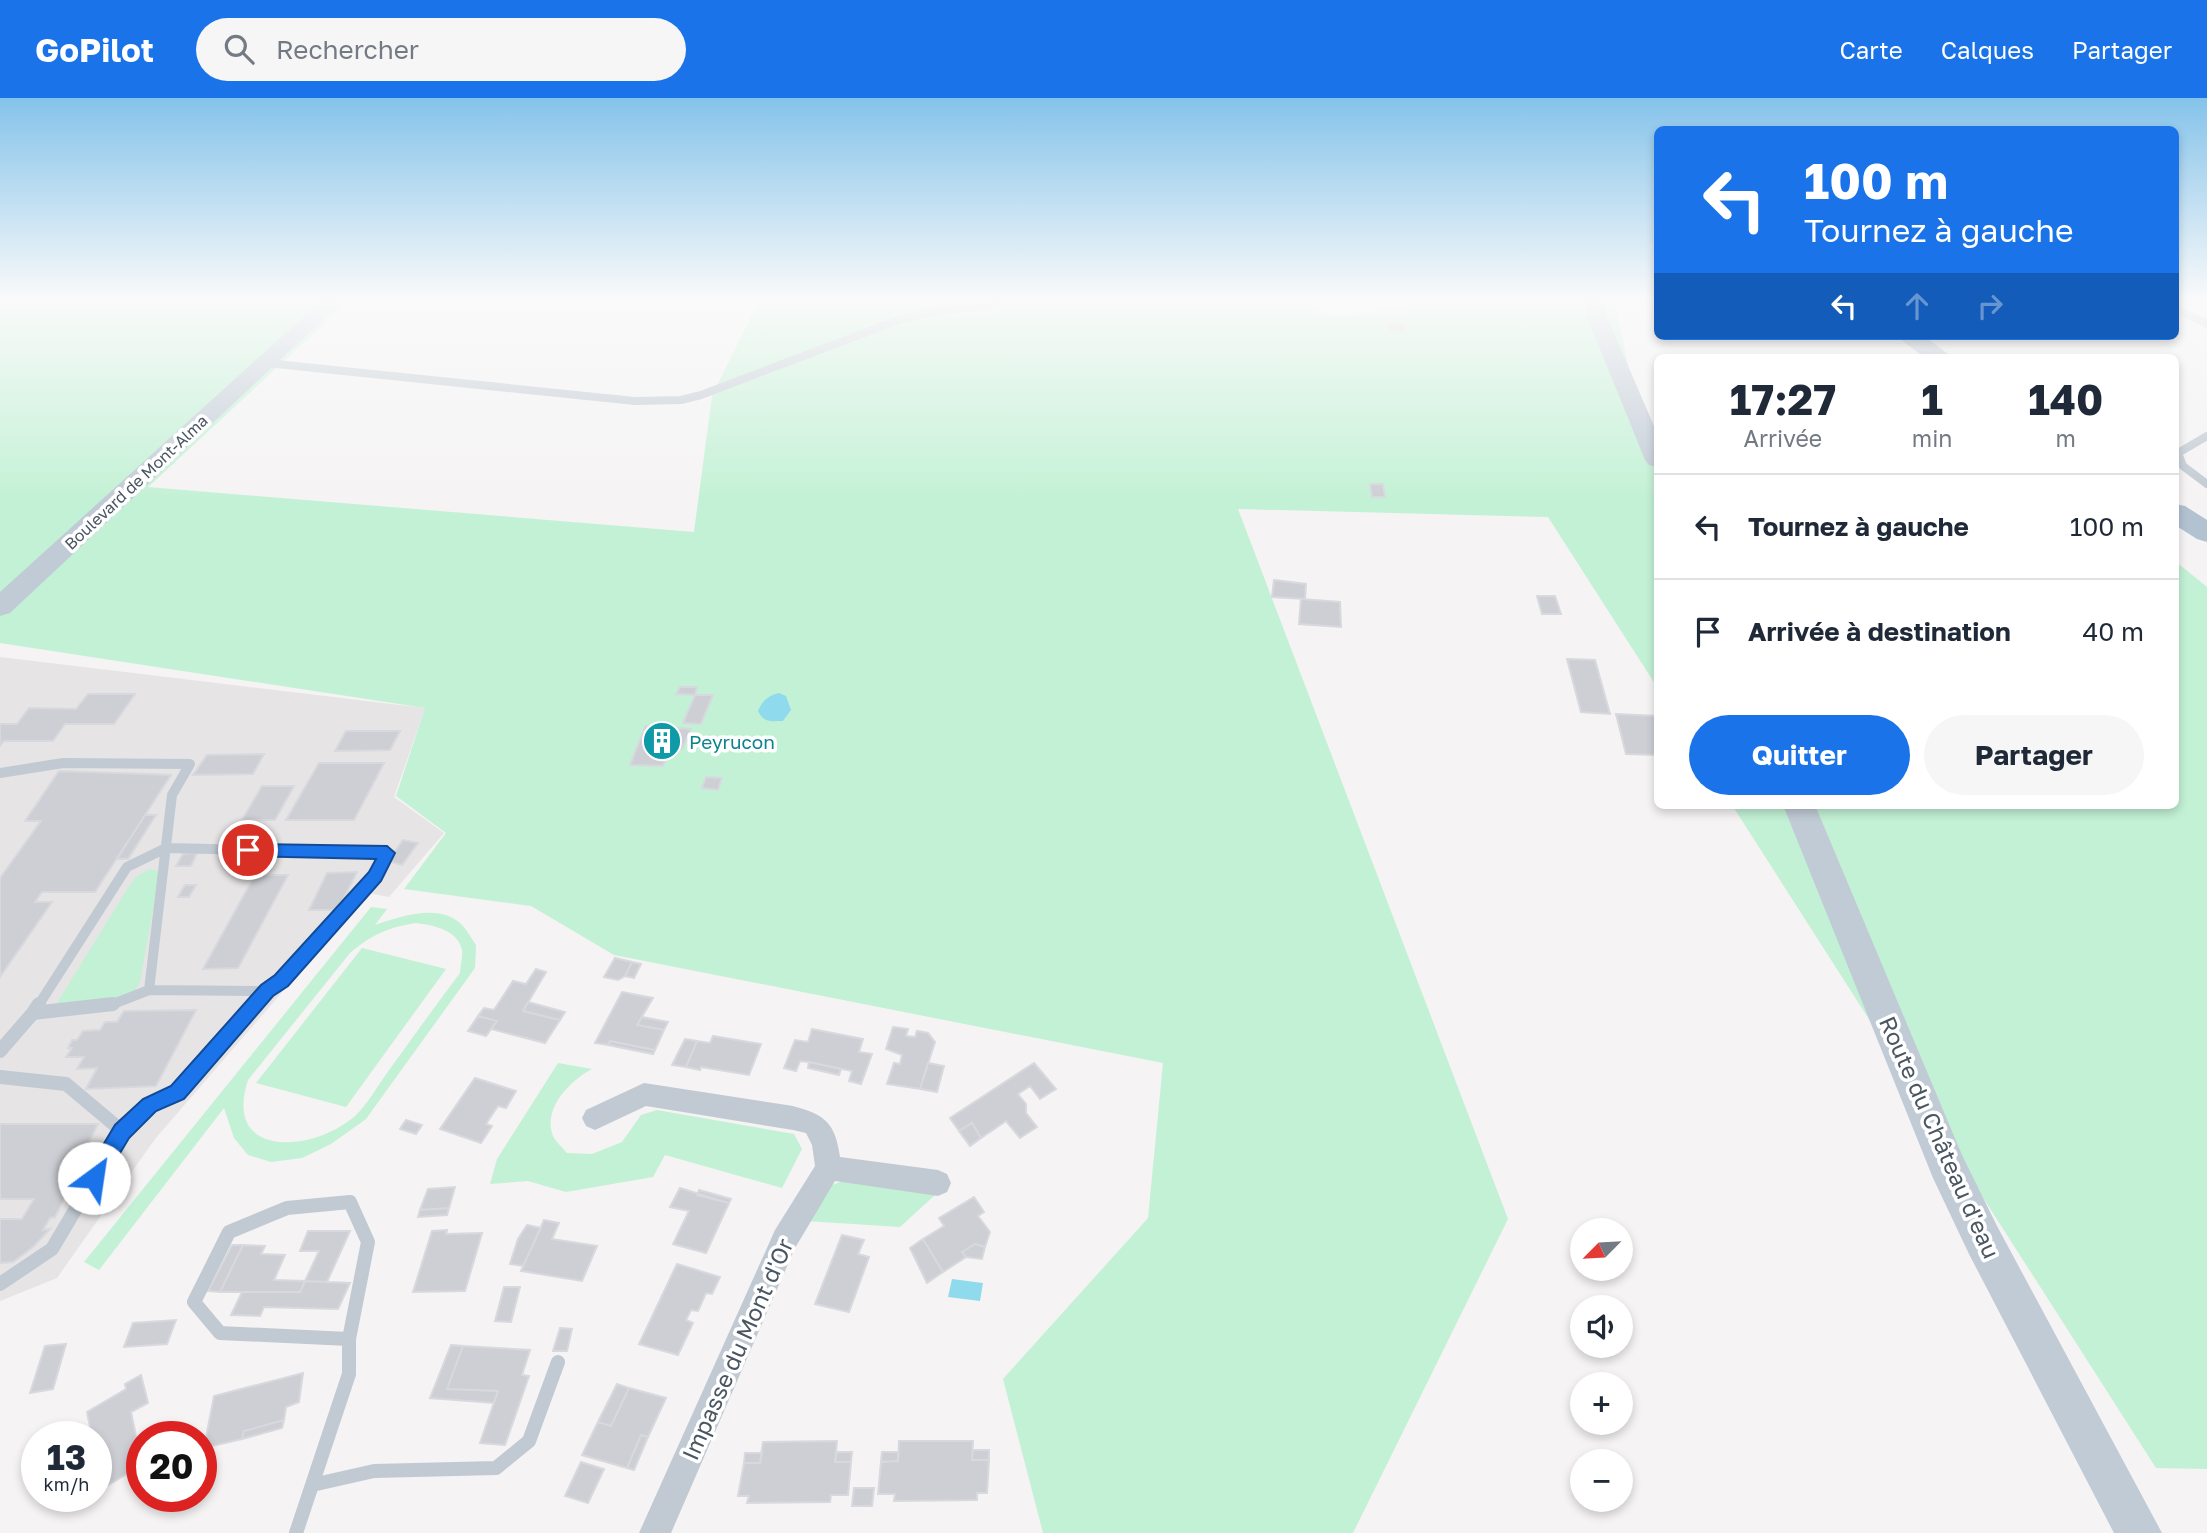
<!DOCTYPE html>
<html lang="fr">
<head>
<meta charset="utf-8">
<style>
  body { margin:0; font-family:"Golos Text",sans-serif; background:#f6f6f7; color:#1f2937; height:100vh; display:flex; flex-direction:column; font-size:26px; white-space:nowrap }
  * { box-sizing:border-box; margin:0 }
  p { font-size:23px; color:#747a83 }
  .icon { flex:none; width:38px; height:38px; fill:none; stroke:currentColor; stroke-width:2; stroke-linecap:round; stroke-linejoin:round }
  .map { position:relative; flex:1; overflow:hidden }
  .details { position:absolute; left:1654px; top:256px; width:525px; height:455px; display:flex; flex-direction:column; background:#fff; border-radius:10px; box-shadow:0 4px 10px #0003 }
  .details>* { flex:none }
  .banner { position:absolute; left:1654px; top:28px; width:525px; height:214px; border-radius:10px; box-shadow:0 4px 10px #0003; background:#1a73e8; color:#fff; overflow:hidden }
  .needle { width:46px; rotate:246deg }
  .fabs { position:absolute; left:1570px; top:1120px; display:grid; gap:14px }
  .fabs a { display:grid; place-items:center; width:63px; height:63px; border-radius:50%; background:#fff; box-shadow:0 4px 10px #0003; font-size:35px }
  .speed { position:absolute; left:21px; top:1323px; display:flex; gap:14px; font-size:35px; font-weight:700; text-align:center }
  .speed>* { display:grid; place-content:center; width:91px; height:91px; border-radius:50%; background:#fff; box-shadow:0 4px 10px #0003; line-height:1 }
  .speed small { font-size:18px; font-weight:400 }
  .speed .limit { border:10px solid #d22; background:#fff; color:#111 }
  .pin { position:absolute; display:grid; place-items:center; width:60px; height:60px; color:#fff; margin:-30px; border:4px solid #fff; border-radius:50%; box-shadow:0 2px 7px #0007 }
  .me { position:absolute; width:77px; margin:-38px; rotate:31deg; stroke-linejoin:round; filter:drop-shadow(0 0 5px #0008) }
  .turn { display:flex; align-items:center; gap:24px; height:147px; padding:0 35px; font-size:32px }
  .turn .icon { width:91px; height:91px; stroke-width:2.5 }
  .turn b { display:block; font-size:49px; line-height:60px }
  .lanes { display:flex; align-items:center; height:66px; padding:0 35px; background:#0003; justify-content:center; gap:35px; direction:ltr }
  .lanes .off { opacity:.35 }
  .eta { display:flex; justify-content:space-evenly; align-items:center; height:119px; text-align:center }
  .eta b { font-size:42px; font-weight:700; line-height:49px }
  .action { display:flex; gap:14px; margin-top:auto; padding:14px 35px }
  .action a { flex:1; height:80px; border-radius:42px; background:#1a73e8; color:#fff; font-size:28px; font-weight:700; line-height:80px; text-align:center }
  .action a+a { background:#f6f6f7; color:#1f2937 }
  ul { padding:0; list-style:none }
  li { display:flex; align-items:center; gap:21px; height:105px; padding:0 35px; border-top:2px solid #e0e1e3 }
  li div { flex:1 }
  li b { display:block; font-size:26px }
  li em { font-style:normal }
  header { display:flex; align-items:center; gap:42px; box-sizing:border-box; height:98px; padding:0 35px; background:#1a73e8; color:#fff }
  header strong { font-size:33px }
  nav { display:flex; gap:38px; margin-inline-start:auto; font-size:24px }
  .search { width:490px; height:63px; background:#f6f6f7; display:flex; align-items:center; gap:18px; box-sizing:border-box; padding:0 24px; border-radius:38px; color:#747a83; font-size:26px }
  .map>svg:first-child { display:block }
  .education { fill:#e6e4e5 }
  .green { fill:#c3f1d5; fill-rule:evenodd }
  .water { fill:#90daee }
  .building { fill:#cdcfd5; stroke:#d7d9de; stroke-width:2 }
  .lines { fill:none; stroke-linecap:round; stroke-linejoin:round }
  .lane-far2 { stroke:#c1cad2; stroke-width:8 }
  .lane-far1 { stroke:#c1cad2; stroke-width:10 }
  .lane { stroke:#c1cad2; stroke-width:14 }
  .street { fill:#c1cad2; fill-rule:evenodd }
  .secondary { fill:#c1cbd6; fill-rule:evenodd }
  .primary { fill:#b3c2d1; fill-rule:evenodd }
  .route { fill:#1a73e8; stroke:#114b97; stroke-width:2 }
  .labels { text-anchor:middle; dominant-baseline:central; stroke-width:7; stroke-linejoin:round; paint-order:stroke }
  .far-street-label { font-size:16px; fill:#4a5661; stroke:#fff }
  .culture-label { font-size:19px; fill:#0d838f; stroke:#fff; text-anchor:start }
  .near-street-label { font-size:23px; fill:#4a5661; stroke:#fff }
</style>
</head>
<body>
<header>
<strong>GoPilot</strong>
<div class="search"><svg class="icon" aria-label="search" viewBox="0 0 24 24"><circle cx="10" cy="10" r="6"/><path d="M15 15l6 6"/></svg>Rechercher</div>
<nav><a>Carte</a><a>Calques</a><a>Partager</a></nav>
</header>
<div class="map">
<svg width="2207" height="1435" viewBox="0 0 2207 1435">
  <rect width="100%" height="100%" fill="#f5f3f3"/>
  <path class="education" d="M0,559l425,51 -31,89 50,36 -55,64 -21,-4 -213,246 -98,139 -57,23z"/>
  <path class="green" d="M0,202h350l-202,187 546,45 18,-136 47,-96h540l36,17 74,-10 1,-7h204l27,126 16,19v242l-109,-170 -310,-8 270,710 -155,314h-310l-40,-154 145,-161 15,-155 -549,-108 -83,-49 -127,-17 42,-56 -50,-37 29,-88 -425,-65z
    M2175,463l32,26v882l-51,-1 -424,-663h443z
    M150,771l10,2 -20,111 -6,10c-21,7 -56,20 -77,11l71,-115 9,-12z
    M371,809l16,2 -12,16c24,-8 62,-22 85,-2 6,5 11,15 16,22l-1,23 -109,151 -35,25 -29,14 -31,4 -23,-7 -14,-17 -10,-30 -125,162 -15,-8zM416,825c17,2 42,7 46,27 1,7 -2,17 -2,23 -25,33 -49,67 -73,100 -10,14 -20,32 -32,43 -42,37 -133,43 -107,-36l102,-127c21,-18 39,-26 66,-30z
    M362,850l84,21 -100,138 -90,-24z
    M558,965l34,6c-21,11 -50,39 -39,67 2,5 10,12 14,17l25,1 30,-12 19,-27 16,-5 137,24 8,15 -20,39 -117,-33 -12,22 -87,15 -38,-11 -38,3 7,-25z
    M851,1080l84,17 -35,32 -94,-6 26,-36z"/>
  <path class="water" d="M779,595l7,3 5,14 -8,11c-12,0 -19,2 -25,-10 4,-10 11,-16 21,-18z
    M952,1181l31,4 -3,18 -32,-4z"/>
  <path class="building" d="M1391,225l12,1 4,5 -4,3 -12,-1 -4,-4z
    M1370,386h13l2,13h-13z
    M1274,482l32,4 -1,15 -33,-2z
    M1537,498h18l6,18h-19z
    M1301,501l39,3 1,25 -42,-3z
    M1567,561l28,1 15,54 -29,-2z
    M680,589h17l-2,8 -19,-1z
    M88,596h47l-21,30h-49l-12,17h-49l-4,5v-22h17l12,-16 47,1z
    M695,597h18l-12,29 -18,-1z
    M1616,616l41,2v39l-31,-1z
    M645,628l32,2 -3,6 -31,-2z
    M677,630l14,1 -9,20h-11l-8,17 -33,-1 13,-33 31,2z
    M346,633h54l-10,19 -55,1z
    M264,656l-11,20 -60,1 14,-20z
    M319,665h65l-30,57h-68z
    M59,673l112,4 -76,117h-53l-7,10h17l-52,75v-99l41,-57h-16z
    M706,679l16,1 -4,12 -16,-2z
    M262,688h32l-19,34h-33z
    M145,717h11l-28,44h-11z
    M403,742l15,3 -16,22 -14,-4z
    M197,755l-6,13h-15l7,-12z
    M357,774l-19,38h-29l18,-37z
    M255,777h33l-50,93 -35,1z
    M185,787h11l-7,12h-11z
    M615,860l17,4 -7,14 -7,4 -14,-3z
    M632,864l9,2 -7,14 -9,-2z
    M536,871l10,3 -23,39 37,9 -15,23 -54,-14 6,-8 -19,-5 6,-8 10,2 19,-29 13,3z
    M622,894l31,6 -16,27 27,5 -9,20 -45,-9 -2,4 -13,-2z
    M528,904l37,10 -5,8 -37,-9z
    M196,912l-40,76 -70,3 11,-21 -20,1 7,-12h-18l6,-9h-4l4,-8h5l6,-9 17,-1 5,-8h12l7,-11z
    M478,918l19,5 -11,15 -18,-5z
    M642,919l26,5 -4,8 -27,-5z
    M893,929l15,2 -2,7 9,1 2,-6 11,2 7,9 -15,47 -33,-5 7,-21 6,1 2,-9 -16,-6z
    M812,931l51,10 -4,13 13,2 -11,30 -12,-3 3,-10 -43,-9 -9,-1 -4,10 -12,-3 11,-28 13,2z
    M713,938l48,8 -12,31 -48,-8 -1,3 -14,-3 11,-26 13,2z
    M685,941l12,2 -11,26 -14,-2z
    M610,943l45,9 -2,4 -45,-9z
    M809,964l32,7 -2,6 -31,-7z
    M928,965l16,3 -7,26 -17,-3z
    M1034,965l22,26 -16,10 -10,-13 -12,8 8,10v9l11,14 -17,11 -14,-17 -25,17 -9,-15 -13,8 -9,-13z
    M475,980l41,13 -10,17 -8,-2 -12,18 6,2 -11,17 -41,-14z
    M406,1022l16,5 -6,9 -16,-5z
    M972,1025l9,15 -11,8 -11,-15z
    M0,1026h98l-20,39 18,-1 -12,20 -3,1 -10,16h-7l-9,18 -5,1 -7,12 7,-1 -17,18 -20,15 -13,1v-44h22l12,-20h-34z
    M455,1089l-6,21 -29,2 8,-21z
    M680,1090l49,15 -23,50 -33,-9 16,-33 -19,-4z
    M699,1092l32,9 -2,4 -32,-8z
    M974,1099l10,15 -6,4 12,16 -5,15 -10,-3 -13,8 4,5 -23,15 -20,-33 21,-13 -5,-8z
    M449,1110l-2,7 -29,2 2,-7z
    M544,1122l15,3 -7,16 45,7 -15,35 -61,-10z
    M527,1127l14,3 -18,38 -13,-2 8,-25z
    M447,1132l-1,4 36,-1 -17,58 -52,1 19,-61z
    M308,1133h42l-23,51 -22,-1 14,-30h-19z
    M842,1137l22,5 -6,14 11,3 -20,55 -34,-8z
    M923,1141l20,33 -16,11 -17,-35z
    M975,1146l10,3 -3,12 -16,-2 -4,-5z
    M232,1147h11l-23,47 -12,-1z
    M243,1147l22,1 -4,8 24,1 -11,25 31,1 -5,11h-80z
    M677,1166l43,13 -8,17 -6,-1 -8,18 -7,-1 -5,10 7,3 -15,32 -39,-11z
    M305,1183l45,2 -12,26 -74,-2 -4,9 -29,-1 11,-23h58z
    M504,1189h16l-9,35 -16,-1z
    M176,1222l-9,24 -43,3 9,-24z
    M560,1230l12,1 -5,22h-14z
    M66,1246l-13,45 -23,4 15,-47z
    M451,1247l12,1 -16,43 51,2 -4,12 -64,-5z
    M463,1248l67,4 -8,25 7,1 -24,69 -25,-2 18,-52 -51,-2z
    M303,1275l-4,29 -13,5 -2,13 -40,11 -2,8 -38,9 10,-52z
    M141,1277l7,28 -17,9 11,53 -39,23 -3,-11 4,-2 -1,-7 -4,2 -3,-33h-4l-5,-25 39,-23 -1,-5z
    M617,1286l12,4 -18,38 -13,-4z
    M629,1290l37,10 -18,39 -7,-2 -14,33 -45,-13 16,-33 13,4z
    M284,1322l-2,8 -40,11 2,-8z
    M641,1337l7,2 -14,33 -7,-2z
    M837,1343l-2,21h16l-3,33h-17l-1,7 -83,1 2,-7h-11l6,-33h16l3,-21z
    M899,1343h74l-1,19h17l-2,33h-10v7l-83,1 1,-7h-17l3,-32 17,-1z
    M973,1352h16v10h-17z
    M837,1354h15l-1,10h-16z
    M882,1354h16v9l-17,1z
    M745,1355h17l-2,10h-16z
    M581,1364l23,7 -16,34 -23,-7z
    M854,1390h20l-2,18h-20z"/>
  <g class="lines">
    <path class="lane-far2" d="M266,265l369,38 46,-1 20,-5 200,-76 24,-6 73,-9
      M2207,338l-29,17 5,13 24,18"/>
    <path class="lane-far1" d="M0,675l63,-10 127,1 -18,31 -23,195
      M38,908l89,-139 39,-19 221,5 -12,24 -93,103 -15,11
      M108,908l41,-16 118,1 -13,15"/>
    <path class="lane" d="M33,915l6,-9
      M0,953l33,-38 80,-9
      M0,979l66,7 56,47 28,-26 27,-13 79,-88
      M350,1104l18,40 -19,97 -129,-6 -26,-31 35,-70 58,-24z
      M0,1186l52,-35 70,-118
      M312,1387l62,-14 122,-3 33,-27 29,-79
      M296,1435l53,-159v-35"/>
    <path class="street" d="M2175,206l32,15v9l-32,-15z
      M644,985l149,23c32,9 42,16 47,51l98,13 9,4 4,9 -4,9 -9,4 -103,-15 -40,67 -124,285h-32l136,-303 40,-64 -3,-21 -6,-12 -13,-3 -147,-24 -51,24 -9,-4 -4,-8 4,-8z"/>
    <path class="secondary" d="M322,202h22l-334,313 -10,3v-24z
      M1585,202h20l2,17 50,116v34l-8,-2 -4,-5 -58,-143z
      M1783,707h32l147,350 35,71 165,307h-48l-145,-279 -36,-76z"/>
    <path class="primary" d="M1896,238h28l28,21h-28z
      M2175,406l10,2 22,14v22l-10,-3 -22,-14z"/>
  </g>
  <linearGradient id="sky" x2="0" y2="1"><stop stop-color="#85c3ea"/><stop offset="0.5" stop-color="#fafafa"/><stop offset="1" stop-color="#fafafa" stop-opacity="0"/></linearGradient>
  <rect width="2207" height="403" fill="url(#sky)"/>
  <path class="route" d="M248,746l139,2 8,7 -14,28 -93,105 -15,10 -89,103 -28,12 -27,27 -28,47 -7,3 -7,-3 -3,-7 3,-6 28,-47 28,-26 28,-13 90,-101 14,-10 94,-103 7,-13 -128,-3 -8,-6z"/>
  <defs>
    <g id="building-disc" transform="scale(2.0125)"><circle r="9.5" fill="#0f9aa8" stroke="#fff"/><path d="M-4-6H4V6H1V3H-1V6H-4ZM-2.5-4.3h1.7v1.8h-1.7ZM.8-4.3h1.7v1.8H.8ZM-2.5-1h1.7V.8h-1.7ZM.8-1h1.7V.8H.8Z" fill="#fff"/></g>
  </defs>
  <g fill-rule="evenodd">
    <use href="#building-disc" x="662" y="643"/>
  </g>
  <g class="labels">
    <g class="far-street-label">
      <text transform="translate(136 384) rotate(-43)">Boulevard de Mont-Alma</text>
    </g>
    <g class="culture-label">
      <text x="689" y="643">Peyrucon</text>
    </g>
    <g class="near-street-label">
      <text transform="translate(1940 1039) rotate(66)">Route du Château d'eau</text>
      <text transform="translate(737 1251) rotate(-66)">Impasse du Mont d'Or</text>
    </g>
  </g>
</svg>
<div class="fabs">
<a><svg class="needle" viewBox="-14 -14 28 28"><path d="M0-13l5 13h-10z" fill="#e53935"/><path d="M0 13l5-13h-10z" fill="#747a83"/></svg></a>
<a><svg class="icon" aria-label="sound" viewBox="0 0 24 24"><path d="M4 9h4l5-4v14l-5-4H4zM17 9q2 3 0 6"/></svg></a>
<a>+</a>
<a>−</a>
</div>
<div class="speed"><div>13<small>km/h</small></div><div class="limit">20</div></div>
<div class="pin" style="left:248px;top:752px;background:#d93025"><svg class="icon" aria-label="arrive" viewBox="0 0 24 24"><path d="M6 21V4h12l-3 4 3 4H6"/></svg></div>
<svg class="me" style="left:94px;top:1080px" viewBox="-20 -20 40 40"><circle r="19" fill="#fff"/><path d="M0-13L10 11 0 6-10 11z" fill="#1a73e8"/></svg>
<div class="banner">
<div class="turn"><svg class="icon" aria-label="left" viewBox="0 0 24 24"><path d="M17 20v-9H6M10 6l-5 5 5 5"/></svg><div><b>100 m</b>Tournez à gauche</div></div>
<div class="lanes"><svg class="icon" aria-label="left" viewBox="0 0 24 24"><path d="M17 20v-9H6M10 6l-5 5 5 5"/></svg><svg class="icon off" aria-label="ahead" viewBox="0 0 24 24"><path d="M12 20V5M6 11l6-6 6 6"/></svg><svg class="icon off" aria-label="right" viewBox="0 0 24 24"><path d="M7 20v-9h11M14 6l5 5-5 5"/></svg></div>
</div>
<section class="details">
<div class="eta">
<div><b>17:27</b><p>Arrivée</p></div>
<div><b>1</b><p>min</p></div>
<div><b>140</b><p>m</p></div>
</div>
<ul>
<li><svg class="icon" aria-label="left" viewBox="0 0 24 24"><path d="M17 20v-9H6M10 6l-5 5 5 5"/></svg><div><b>Tournez à gauche</b></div><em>100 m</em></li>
<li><svg class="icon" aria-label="arrive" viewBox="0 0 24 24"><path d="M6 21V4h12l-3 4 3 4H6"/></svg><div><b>Arrivée à destination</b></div><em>40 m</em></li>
</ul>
<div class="action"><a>Quitter</a><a>Partager</a></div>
</section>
</div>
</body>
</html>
